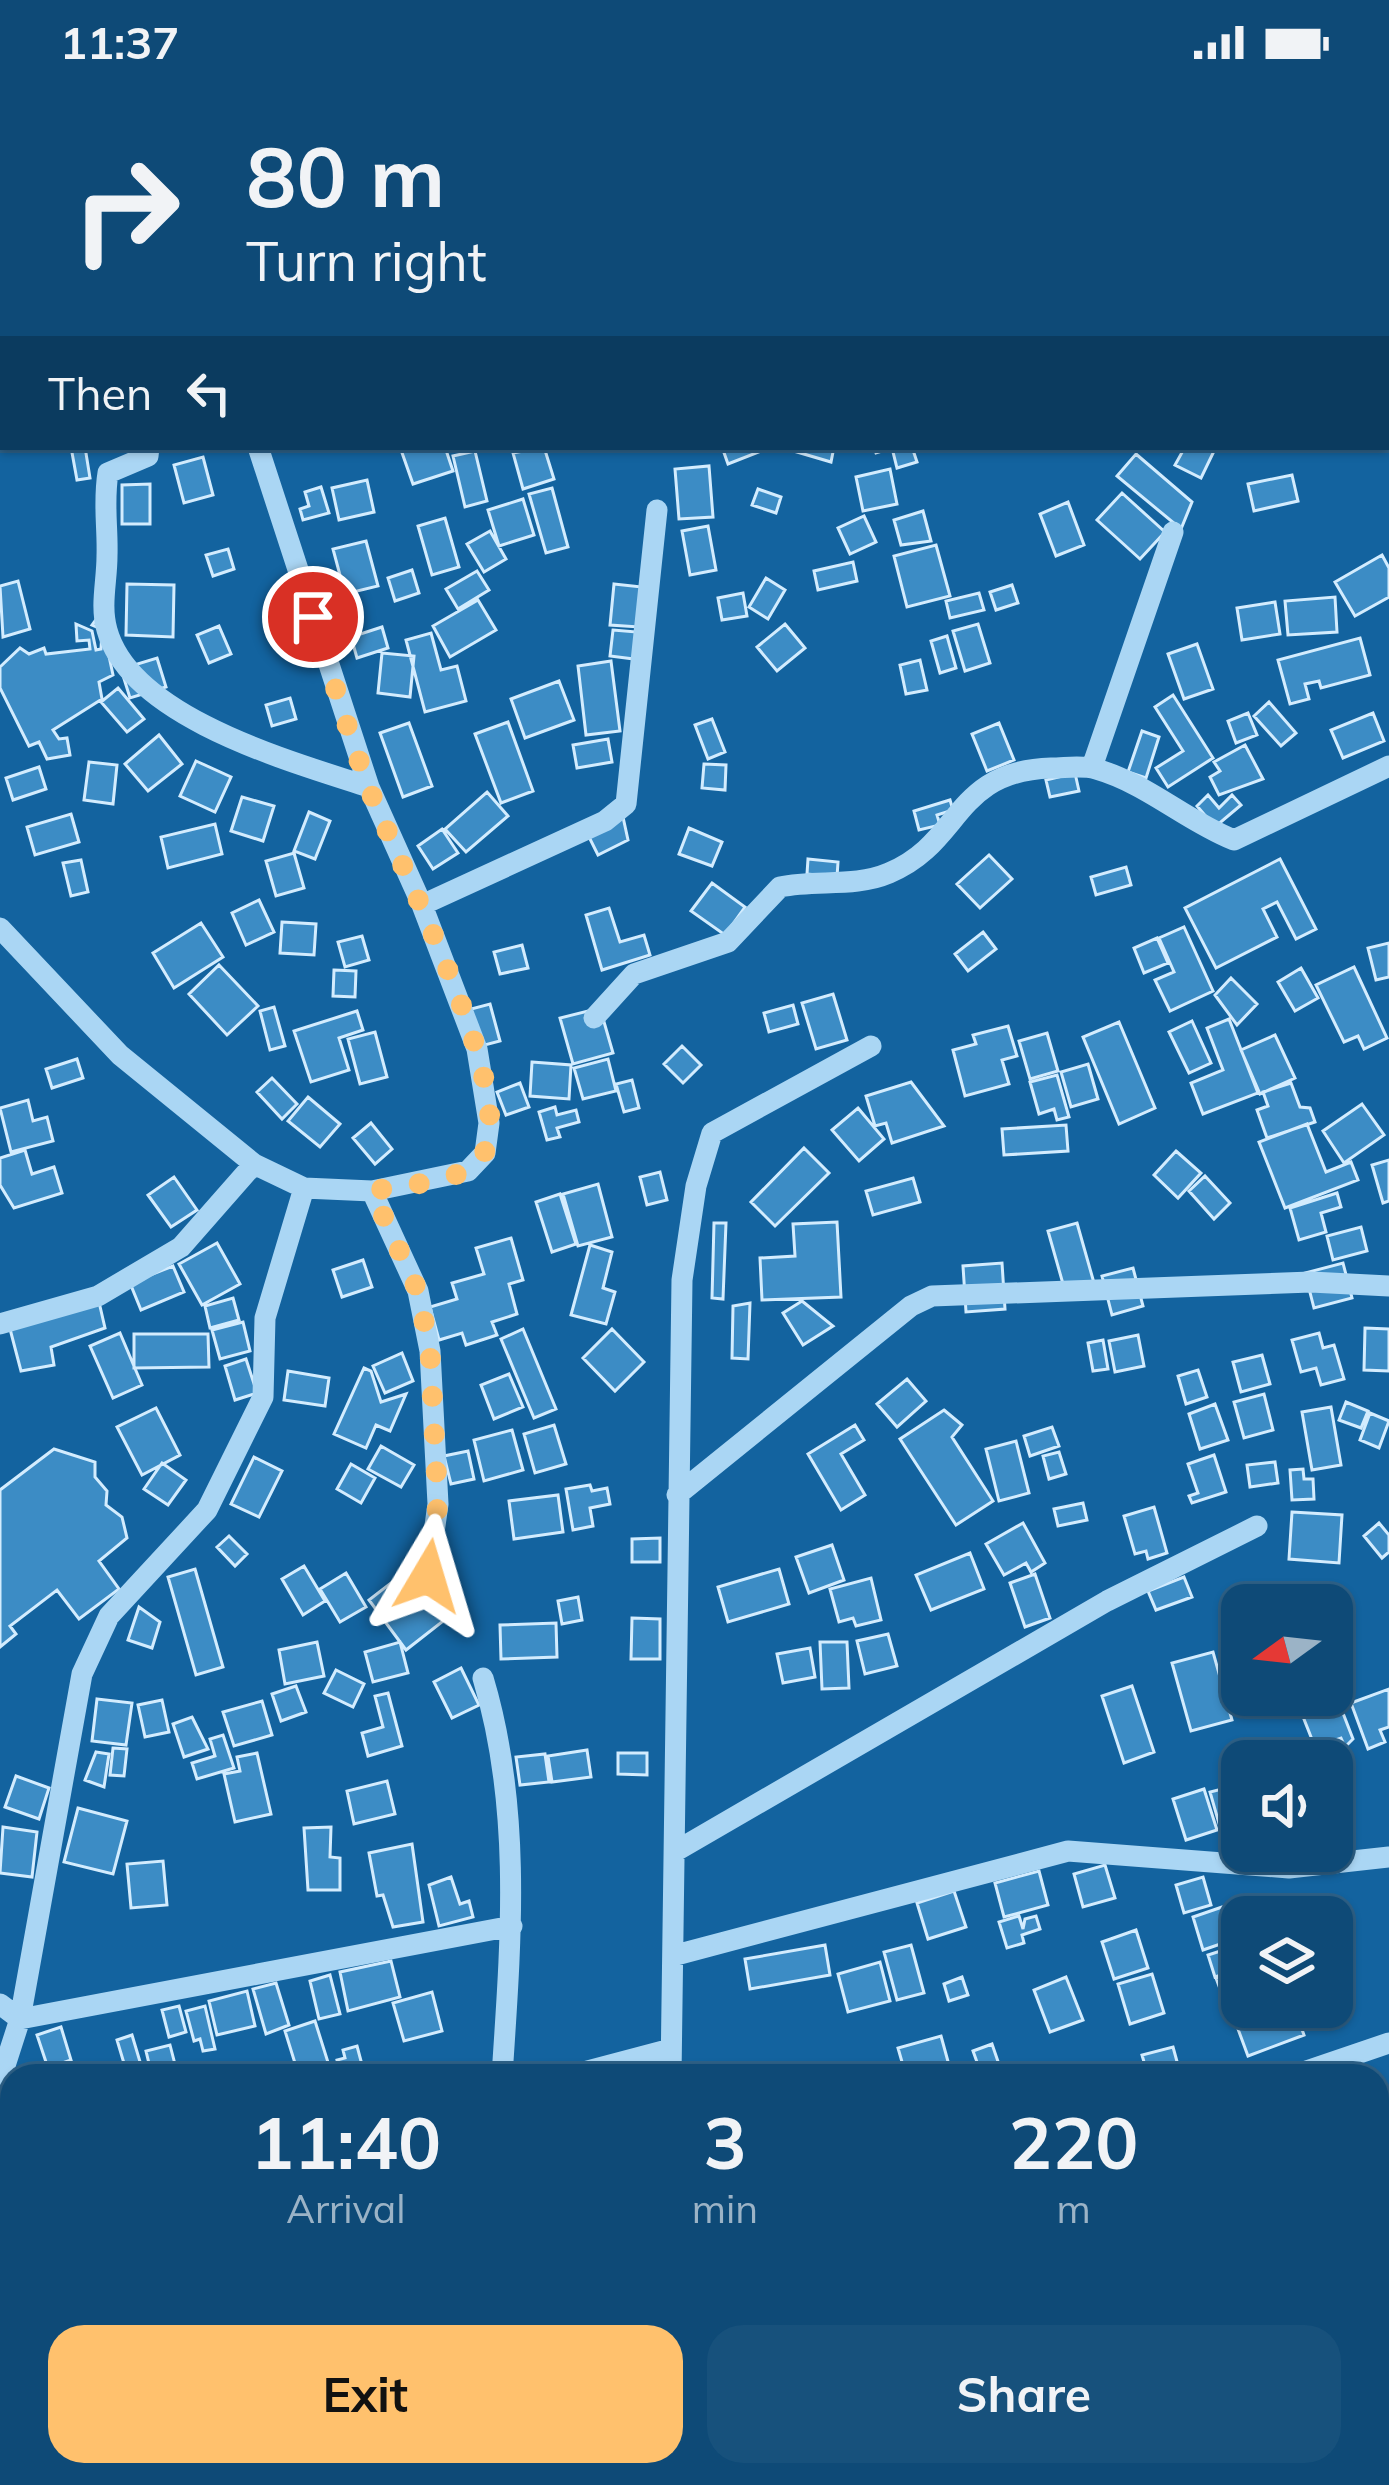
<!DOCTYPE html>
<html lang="en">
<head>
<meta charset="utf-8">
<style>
  body { margin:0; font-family:Mulish,sans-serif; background:#17517c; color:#f1f3f6; height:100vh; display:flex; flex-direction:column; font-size:45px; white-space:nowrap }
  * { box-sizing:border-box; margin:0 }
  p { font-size:39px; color:#9bb3c6 }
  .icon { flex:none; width:66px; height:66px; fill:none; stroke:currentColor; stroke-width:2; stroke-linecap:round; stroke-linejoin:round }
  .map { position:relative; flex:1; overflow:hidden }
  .details { position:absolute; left:0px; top:1980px; width:1389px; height:423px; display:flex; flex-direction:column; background:#0e4a77; border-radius:36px 36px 0 0; box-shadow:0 3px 9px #0004,0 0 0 3px #2e6289 }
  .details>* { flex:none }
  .banner { position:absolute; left:0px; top:0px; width:1389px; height:366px; box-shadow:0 3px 9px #0004,0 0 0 3px #2e6289; background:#0e4a77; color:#f1f3f6; overflow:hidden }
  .needle { width:78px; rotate:255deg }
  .controls { position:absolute; left:1221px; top:1500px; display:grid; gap:24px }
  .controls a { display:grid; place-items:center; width:132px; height:132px; border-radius:24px; background:#0e4a77; box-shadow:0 3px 9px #0004,0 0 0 3px #2e6289; font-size:60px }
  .pin { position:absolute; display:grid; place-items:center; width:102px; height:102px; color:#fff; margin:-51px; border:6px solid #fff; border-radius:50%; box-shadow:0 3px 12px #0007 }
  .me { position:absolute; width:132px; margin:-66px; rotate:7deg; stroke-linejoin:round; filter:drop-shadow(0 0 9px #0008) }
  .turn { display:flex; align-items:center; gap:42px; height:252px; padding:0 48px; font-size:54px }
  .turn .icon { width:156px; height:156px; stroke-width:2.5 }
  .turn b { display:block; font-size:84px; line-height:102px }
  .then { display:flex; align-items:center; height:114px; padding:0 48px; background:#0003; gap:24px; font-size:45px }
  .eta { display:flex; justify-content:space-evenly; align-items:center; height:204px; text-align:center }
  .eta b { font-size:72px; font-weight:700; line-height:84px }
  .primary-button { display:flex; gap:24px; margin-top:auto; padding:24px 48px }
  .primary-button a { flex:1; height:138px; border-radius:36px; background:#ffc16d; color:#111; font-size:48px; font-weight:700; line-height:138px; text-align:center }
  .primary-button a+a { background:#17517c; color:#f1f3f6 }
  .status { display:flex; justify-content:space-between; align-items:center; height:84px; padding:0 60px; background:#0e4a77; direction:ltr }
  .status svg { height:33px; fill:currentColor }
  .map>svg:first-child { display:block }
  .building { fill:#3c8cc5; stroke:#d3ecfe; stroke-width:3 }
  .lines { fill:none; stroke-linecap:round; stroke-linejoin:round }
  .minor { stroke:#aad6f4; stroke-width:21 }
  .route { stroke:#ffc16d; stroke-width:21; stroke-dasharray:0 37.8 }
</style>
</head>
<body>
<div class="status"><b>11:37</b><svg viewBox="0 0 49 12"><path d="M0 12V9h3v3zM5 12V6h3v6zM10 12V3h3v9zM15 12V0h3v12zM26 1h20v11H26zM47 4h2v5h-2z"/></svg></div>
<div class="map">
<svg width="1389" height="2401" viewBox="0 0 1389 2401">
  <rect width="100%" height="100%" fill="#13639f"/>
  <path class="building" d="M71,363h14l5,31 -13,2z
    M400,363h45l8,24 -40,13z
    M544,363l10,32 -31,10 -10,-36z
    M722,363h49l-43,17z
    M780,363h54l-3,15z
    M874,363h38l5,15 -20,6 -5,-20 -16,5z
    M1185,363h31l-15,31 -26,-13z
    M475,367l12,50 -22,6 -12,-51z
    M1136,370l56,48 -11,27 -64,-53z
    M203,373l10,38 -29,8 -10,-38z
    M709,382l4,51 -34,2 -4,-50z
    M890,385l7,35 -34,7 -7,-34z
    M1292,391l6,26 -44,10 -6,-27z
    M367,396l7,32 -35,8 -7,-32z
    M150,400v40h-28v-39z
    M321,403l8,26 -26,7 -3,-11 9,-3 -4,-14z
    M552,404l16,59 -22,6 -17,-59z
    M758,405l23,8 -5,16 -24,-8z
    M1122,409l43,39 -25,27 -43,-39z
    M523,415l11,36 -35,11 -11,-36z
    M1068,418l16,43 -28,11 -16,-42z
    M923,427l8,30 -30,4 -7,-25z
    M864,432l12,26 -26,12 -12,-26z
    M445,434l14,49 -27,8 -14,-49z
    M708,442l8,44 -26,5 -8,-44z
    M490,447l16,28 -22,13 -17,-28z
    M366,457l12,45 -33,8 -12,-45z
    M936,461l14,51 -43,11 -13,-51z
    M228,465l6,20 -21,7 -7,-21z
    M1382,471l7,13v29l-34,19 -20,-34z
    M853,478l4,19 -39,9 -4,-19z
    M412,486l7,23 -24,8 -7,-23z
    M477,487l12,19 -31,19 -12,-20z
    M766,494l19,12 -17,29 -19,-12z
    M18,497l12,48 -27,8 -3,-51z
    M127,500l47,1 -1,52 -47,-2z
    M614,500l28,3 -3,40 -29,-2z
    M1012,501l6,18 -22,7 -6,-18z
    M743,509l4,23 -25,4 -4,-22z
    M979,509l5,17 -34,8 -4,-17z
    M1335,513l2,35 -49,3 -3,-34z
    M478,516l18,30 -46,27 -17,-31z
    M1275,518l5,32 -38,6 -5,-32z
    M100,530l13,61 -14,7 3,17 -49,31 6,9 8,-1 3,17 -23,4 -8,-17 -10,4 -29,-58v-21l20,-19 9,6 15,-6 2,6 44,-5 -1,-9 -12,1 -1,-17 16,7 4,19 5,-1 1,-20 -10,-4z
    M785,540l20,24 -28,23 -20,-24z
    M978,540l12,39 -25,8 -12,-40z
    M219,542l12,28 -22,9 -12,-28z
    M382,543l6,21 -31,10 -6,-21z
    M613,546l24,2 -3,27 -24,-3z
    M431,549l10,37 16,-4 9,35 -41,11 -19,-72z
    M947,552l9,32 -16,5 -9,-32z
    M1360,554l10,37 -49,13 -2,-7 -14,3 4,15 -19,5 -12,-44z
    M1197,560l16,45 -29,10 -16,-45z
    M382,569l32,3 -4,41 -32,-4z
    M157,574l9,29 -36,11 -9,-29z
    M920,576l7,30 -21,4 -6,-29z
    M611,577l9,70 -34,4 -8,-69z
    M559,597l15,39 -49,18 -14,-39z
    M118,604l26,31 -17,13 -26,-30z
    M1173,611l40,63 -45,29 -12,-19 27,-17 -28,-44z
    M290,614l6,21 -24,7 -6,-21z
    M1269,618l27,31 -15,13 -27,-30z
    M1248,629l9,22 -21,8 -8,-22z
    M1373,629l11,28 -41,17 -12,-28z
    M712,635l13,33 -17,7 -13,-34z
    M508,638l25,69 -32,12 -26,-69z
    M409,639l23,63 -29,11 -23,-64z
    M999,639l15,37 -27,11 -15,-37z
    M1142,647l17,6 -13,41 -18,-6z
    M159,651l23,29 -34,27 -23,-27z
    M608,655l4,23 -35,6 -4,-23z
    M1245,661l18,34 -44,16 -9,-18 10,-6 -6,-9z
    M196,677l35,16 -16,35 -35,-16z
    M89,678l28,3 -4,39 -29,-4z
    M704,680l22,1 -1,25 -23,-2z
    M39,683l7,22 -33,11 -7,-22z
    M1075,689l4,18 -29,6 -4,-17z
    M487,708l21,24 -42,36 -21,-23z
    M1208,711l11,13 13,-13 9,10 -26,22 -18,-21z
    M242,713l32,9 -11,35 -32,-10z
    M950,716l3,10 -16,5 3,10 -21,5 -5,-19z
    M309,728l21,9 -15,38 -21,-8z
    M71,730l8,28 -44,13 -8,-28z
    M623,733l5,23 -30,15 -10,-20z
    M215,740l7,30 -54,14 -7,-31z
    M689,744l33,14 -10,24 -33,-12z
    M442,745l16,24 -25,16 -15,-23z
    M294,769l10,35 -28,8 -10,-35z
    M989,771l23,24 -32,29 -23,-24z
    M808,775l30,3 -1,15 -30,-3z
    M1280,775l36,70 -20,10 -19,-37 -14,7 14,28 -61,31 -31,-60z
    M81,776l7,32 -17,4 -8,-33z
    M1126,783l5,18 -35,10 -5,-18z
    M712,799l33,24 -20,28 -34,-24z
    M259,816l15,32 -28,13 -14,-32z
    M609,824l11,34 24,-7 6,20 -48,15 -16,-55z
    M282,838l34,2 -2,31 -34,-2z
    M201,839l22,34 -49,31 -21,-35z
    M1184,843l29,64 -43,20 -15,-31 19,-8 -15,-34z
    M983,848l13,17 -28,22 -13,-17z
    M362,852l7,24 -24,7 -7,-25z
    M1157,854l11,25 -24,10 -10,-25z
    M1389,859v34l-13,3 -8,-32z
    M522,861l6,23 -28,6 -6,-22z
    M219,881l39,41 -31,29 -38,-41z
    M1354,883l33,71 -23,11 -6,-13 -14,6 -28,-57z
    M1301,884l17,30 -23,13 -17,-29z
    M334,886l22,1 -1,26 -22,-1z
    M1231,894l26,26 -20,21 -22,-30z
    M833,910l14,46 -31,9 -14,-46z
    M490,920l10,37 -19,5 -10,-37z
    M793,921l5,19 -29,8 -5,-19z
    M274,923l11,39 -15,4 -10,-39z
    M600,924l13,45 -40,11 -13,-46z
    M357,927l6,19 -24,8 10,32 -38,12 -17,-51z
    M1229,935l29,74 -55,21 -12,-31 32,-13 -16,-42z
    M1192,937l19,42 -22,10 -20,-41z
    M1119,938l36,86 -36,16 -36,-87z
    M1008,942l9,30 -15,4 7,24 -44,12 -12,-46 23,-6 -3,-9z
    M375,948l12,45 -27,7 -12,-45z
    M1047,949l11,38 -28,8 -11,-38z
    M1275,951l20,43 -35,16 -19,-44z
    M682,962l19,19 -18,18 -19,-19z
    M77,975l6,19 -31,10 -6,-19z
    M608,975l8,32 -33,8 -9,-31z
    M532,978l39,3 -2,34 -39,-3z
    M1088,980l10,35 -27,8 -10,-35z
    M1057,991l12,42 -12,3 -3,-11 -15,5 -9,-32z
    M272,994l25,26 -15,15 -25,-27z
    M632,996l7,28 -15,4 -8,-28z
    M911,998l33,44 -52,17 -6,-20 -11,3 -9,-30z
    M520,999l9,24 -23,8 -9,-23z
    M1291,999l9,24 10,1 5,14 -48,16 -10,-28 11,-4 -5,-14z
    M308,1013l32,27 -20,23 -32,-26z
    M28,1016l5,21 14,-4 6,24 -42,11 -11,-44z
    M1362,1020l22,31 -40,28 -21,-32z
    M555,1023l2,8 19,-5 3,12 -22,6 3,9 -13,3 -8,-28z
    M858,1024l26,31 -25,22 -27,-31z
    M371,1039l21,26 -17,15 -22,-26z
    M1307,1040l19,48 25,-10 7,18 -73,28 -26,-66z
    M1066,1041l2,26 -64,4 -2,-26z
    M804,1064l25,25 -54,53 -24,-24z
    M25,1066l7,24 22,-7 8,26 -48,15 -14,-23v-27z
    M1176,1067l25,22 -23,25 -24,-23z
    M1389,1076v41l-6,2 -11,-38z
    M660,1088l7,28 -20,5 -7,-28z
    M1205,1092l25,27 -16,16 -25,-28z
    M174,1093l23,33 -26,17 -23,-32z
    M913,1094l7,24 -47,13 -7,-24z
    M598,1100l14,53 -34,9 -15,-52z
    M1337,1109l4,14 -20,6 5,19 -27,8 -9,-32z
    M560,1110l16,50 -24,8 -16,-50z
    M837,1138l4,75 -79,3 -2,-42 35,-2 -2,-32z
    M714,1139h12l-3,76 -11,-1z
    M1077,1139l19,67 -29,8 -19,-67z
    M1361,1143l6,24 -34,9 -6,-24z
    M511,1154l12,42 -14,4 8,30 -25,8 5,13 -31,10 -4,-12 -23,7 -9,-33 27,-8 -5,-16 32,-9 -8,-26z
    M217,1159l23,41 -38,21 -23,-41z
    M590,1161l22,7 -9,36 12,4 -9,32 -35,-9z
    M363,1176l9,27 -30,10 -9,-27z
    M1002,1179l3,46 -39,3 -3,-46z
    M1343,1179l9,35 -38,10 -9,-35z
    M173,1182l11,26 -43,18 -11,-27z
    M1133,1184l10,38 -31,9 -10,-39z
    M233,1214l6,22 -29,8 -5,-22z
    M802,1217l31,25 -30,19 -20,-32z
    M99,1218l6,26 -54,19 3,18 -33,6 -11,-42z
    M750,1219l-2,56 -16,-1 1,-52z
    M243,1238l7,29 -30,8 -8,-29z
    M1365,1244l24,1v42l-25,-1z
    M523,1245l33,80 -22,9 -33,-79z
    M612,1245l32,33 -29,29 -32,-33z
    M120,1249l22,52 -29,13 -23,-52z
    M1319,1249l4,15 11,-3 10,34 -23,6 -5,-17 -15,4 -9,-32z
    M134,1250h74l1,33 -75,1z
    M1138,1251l6,31 -29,6 -6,-31z
    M1103,1256l5,29 -15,2 -5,-28z
    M402,1269l11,28 -28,12 -12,-27z
    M1262,1271l8,29 -29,8 -8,-30z
    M246,1275l11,34 -22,7 -10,-34z
    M364,1284l7,3 10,31 25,-8 -16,37 -14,-6 -10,23 -32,-14z
    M1198,1286l9,27 -21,7 -8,-28z
    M288,1287l41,7 -4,28 -41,-6z
    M509,1290l14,33 -29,12 -13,-34z
    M907,1295l19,22 -29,26 -20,-23z
    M1264,1310l9,36 -29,8 -10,-36z
    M1346,1318l22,9 -7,17 -22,-8z
    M1215,1320l13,36 -28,9 -11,-35z
    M1331,1323l10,58 -29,5 -10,-58z
    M156,1324l24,47 -38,20 -25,-48z
    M944,1326l18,15 -10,12 41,64 -37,24 -56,-86z
    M1370,1329l19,8 -10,27 -19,-8z
    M554,1341l12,39 -31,9 -11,-39z
    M855,1341l9,15 -23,14 24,41 -24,15 -33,-56z
    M1052,1343l7,19 -29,10 -6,-20z
    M512,1346l11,40 -39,11 -10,-41z
    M1016,1357l13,52 -30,8 -13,-52z
    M381,1362l33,19 -13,22 -33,-18z
    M54,1365l41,13v15l12,14 -1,14 16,12 5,21 -28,23 20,28 -40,30 -22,-29 -47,36 6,8 -16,13v-157z
    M468,1367l6,28 -23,5 -7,-28z
    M1059,1368l7,22 -17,5 -6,-23z
    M1214,1371l12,37 -34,11 -3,-7 9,-3 -10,-29z
    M254,1373l28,14 -23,46 -28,-13z
    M1275,1378l3,21 -28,4 -3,-22z
    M162,1379l24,17 -18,25 -24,-16z
    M351,1380l24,14 -14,25 -24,-14z
    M1303,1385l1,10h9l1,20 -22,1 -2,-30z
    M590,1401l2,6 15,-3 3,16 -20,4 3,18 -20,4 -7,-41z
    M558,1411l5,37 -49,7 -5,-38z
    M1083,1419l4,17 -29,6 -4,-17z
    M1154,1423l13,46 -19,6 -2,-8 -11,3 -11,-38z
    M1292,1428l50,3 -3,48 -50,-4z
    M1023,1439l22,40 -14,9 -5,-9 -22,12 -18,-31z
    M1379,1439l10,12v17l-7,6 -18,-22z
    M229,1452l18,18 -12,12 -18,-19z
    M660,1454v24h-28v-23z
    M832,1461l12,35 -35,13 -13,-36z
    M970,1469l14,36 -53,21 -15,-35z
    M304,1482l21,35 -22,14 -21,-36z
    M195,1485l28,98 -27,8 -28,-98z
    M409,1485l38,49 -41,32 -37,-50z
    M779,1485l10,35 -61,18 -10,-35z
    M346,1489l20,34 -26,15 -20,-33z
    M1035,1490l15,44 -25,9 -15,-44z
    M1184,1493l8,20 -36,13 -8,-19z
    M871,1494l10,42 -25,6 -3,-8 -14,4 -9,-33z
    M578,1513l4,23 -20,4 -4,-23z
    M139,1523l21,15 -8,26 -24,-8z
    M632,1534l28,1v40h-29z
    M556,1539l1,34 -56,2 -1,-34z
    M888,1550l9,32 -32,8 -8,-33z
    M317,1558l7,34 -39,8 -6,-34z
    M400,1558l8,31 -35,9 -8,-30z
    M820,1558h27l2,46 -27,1z
    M810,1564l5,29 -32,6 -6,-29z
    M1213,1568l19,68 -41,11 -19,-68z
    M461,1584l18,37 -27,13 -18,-36z
    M336,1586l28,14 -11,23 -29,-14z
    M296,1602l10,26 -25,9 -9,-27z
    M1132,1602l22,66 -30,11 -22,-67z
    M1389,1605v38l-9,3 5,12 -17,7 -17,-46z
    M1334,1606l19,49 -8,8 -4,-9 -26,9 -17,-43 34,-9z
    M388,1609l14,53 -34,10 -6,-23 21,-6 -8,-31z
    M97,1615l35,4 -6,42 -34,-4z
    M162,1616l7,32 -24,5 -7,-32z
    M262,1617l10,34 -38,11 -11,-34z
    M192,1633l16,32 -24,8 -11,-33z
    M223,1651l11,33 -37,11 -5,-16 23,-7 -5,-17z
    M113,1664l14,1 -3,27 -14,-1z
    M587,1666l4,27 -39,5 -4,-26z
    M96,1668l13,2 -5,33 -19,-7z
    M257,1669l14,61 -36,8 -11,-48 16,-3 -3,-14z
    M618,1669h29v22l-29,-1z
    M545,1670l4,28 -29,3 -4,-28z
    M16,1692l33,12 -10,31 -34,-12z
    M387,1697l8,33 -41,10 -7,-33z
    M1242,1700v38l-22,5 -10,-35z
    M1204,1705l13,41 -31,10 -13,-41z
    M78,1724l49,13 -14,53 -49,-12z
    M3,1743l34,5 -5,45 -32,-4z
    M331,1743l-1,30 10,1v32h-32l-4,-62z
    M412,1760l11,78 -30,5 -10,-32 -6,1 -8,-43z
    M163,1777l4,44 -36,3 -4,-44z
    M1105,1781l10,33 -32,9 -9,-33z
    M1039,1787l9,34 -44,12 -9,-34z
    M451,1793l9,27 9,-3 4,16 -34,9 -10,-41z
    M1203,1793l8,28 -27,8 -8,-28z
    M954,1807l12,36 -38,12 -11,-36z
    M1225,1822l10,33 -32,11 -10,-33z
    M1019,1832l4,13 2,-10 11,-3 4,13 -18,6 2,8 -17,5 -8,-26z
    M1136,1846l12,38 -34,11 -12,-37z
    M1242,1860v24l-27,9 -7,-22z
    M825,1861l5,30 -80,14 -5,-30z
    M911,1861l13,48 -27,7 -13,-48z
    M391,1877l9,36 -52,14 -8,-39z
    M880,1878l10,39 -42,11 -10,-38z
    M1239,1887l3,19 -19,7 -7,-19z
    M1152,1890l12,39 -34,11 -12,-40z
    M330,1891l10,39 -21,5 -9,-38z
    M962,1893l6,18 -19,6 -5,-17z
    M1066,1893l17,43 -33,12 -16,-42z
    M276,1899l13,42 -23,9 -13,-45z
    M247,1907l8,35 -38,9 -8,-34z
    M432,1908l10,39 -38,10 -11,-38z
    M1242,1913v10h14l4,13 34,-13 10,28 -56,21 -20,-54z
    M179,1922l7,26 -17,5 -7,-27z
    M205,1922l10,43 -12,2 -3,-12 -6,2 -8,-30z
    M315,1937l17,54 -33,1 -14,-45z
    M61,1943l10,33 -23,8 -11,-33z
    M132,1951l9,30 -15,5 -9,-30z
    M941,1952l11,40h-46l-8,-28z
    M992,1960l11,32h-21l-9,-25z
    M170,1961l8,31h-26l-6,-25z
    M357,1962l8,30h-24l-4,-16 8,-2 -2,-8z
    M1173,1963l8,29h-33l-6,-21z
    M717,1980l36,1v11h-36z
    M0,2188h12v65l-12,1z
    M91,2391l37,4 26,-4 3,10h-63z
    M606,2391h34l3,10h-72z
    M836,2391h46l3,8 -46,2z"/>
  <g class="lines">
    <path class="minor" d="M133,0l1,3
      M1104,0l4,3
      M826,3l4,-3
      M0,267h3
      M1386,323l3,3
      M149,363l-1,9 -40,17c-5,30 0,54 -1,83 0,26 -7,49 0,74 24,88 186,132 262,157
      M1092,683l81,-235
      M422,821l183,-84 21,-17 31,-294
      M0,844l120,127 134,109 50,24 68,3 96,-20 17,-18 4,-30 -12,-74 -55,-144 -53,-118 -111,-340
      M594,934l40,-44 94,-32 52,-55c36,-8 74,1 109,-14 73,-30 64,-102 162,-105 14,0 32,-3 45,1 52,15 90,52 138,71l155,-74
      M372,1107l46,100 12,60 8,153 -10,72
      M0,1240l98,-28 83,-49 73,-83
      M677,1411l234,-189 21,-10 379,-14 78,4
      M483,1594c39,130 28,263 19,398
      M676,1767l431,-250 150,-75
      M676,1871l392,-104 221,17 100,-11
      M0,1920l20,15 492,-93
      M569,1992l102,-27
      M671,1992l11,-796 14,-94 16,-53 159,-87
      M1292,1992l97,-33
      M0,1997l20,-62 62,-345 27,-58 98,-106 56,-113 2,-79 39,-130
      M1377,2246l12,-7
      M0,2305l12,-7
      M79,2391l2,10
      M393,2391l3,10
      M662,2391l1,10
      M991,2401l33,-10
      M1202,2401l15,-10"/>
  </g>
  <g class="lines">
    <path class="route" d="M313,533c18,55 34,112 54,166 25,69 154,310 116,372 -18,29 -80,29 -111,36l46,100 12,60 8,153 -10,72"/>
  </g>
</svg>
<div class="controls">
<a><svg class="needle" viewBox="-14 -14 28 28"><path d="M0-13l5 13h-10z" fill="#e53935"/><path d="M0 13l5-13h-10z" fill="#9bb3c6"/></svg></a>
<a><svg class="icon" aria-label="sound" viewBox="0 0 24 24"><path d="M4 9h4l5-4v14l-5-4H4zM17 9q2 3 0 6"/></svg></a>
<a><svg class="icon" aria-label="layers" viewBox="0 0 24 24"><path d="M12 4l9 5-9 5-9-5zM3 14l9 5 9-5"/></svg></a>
</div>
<div class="pin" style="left:313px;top:533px;background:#d93025"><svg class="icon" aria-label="arrive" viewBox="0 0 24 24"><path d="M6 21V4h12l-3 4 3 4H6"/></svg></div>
<svg class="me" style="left:428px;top:1492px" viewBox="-20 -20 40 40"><path d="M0-17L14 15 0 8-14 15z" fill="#ffc16d" stroke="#fff" stroke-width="4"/></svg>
<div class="banner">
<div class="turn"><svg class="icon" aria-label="right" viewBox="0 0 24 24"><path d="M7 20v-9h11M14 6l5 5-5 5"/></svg><div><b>80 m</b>Turn right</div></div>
<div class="then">Then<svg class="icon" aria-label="left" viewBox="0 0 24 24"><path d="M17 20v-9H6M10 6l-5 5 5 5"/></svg></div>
</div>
<section class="details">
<div class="eta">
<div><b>11:40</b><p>Arrival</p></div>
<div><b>3</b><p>min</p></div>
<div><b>220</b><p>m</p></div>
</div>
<div class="primary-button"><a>Exit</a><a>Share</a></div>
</section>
</div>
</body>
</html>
